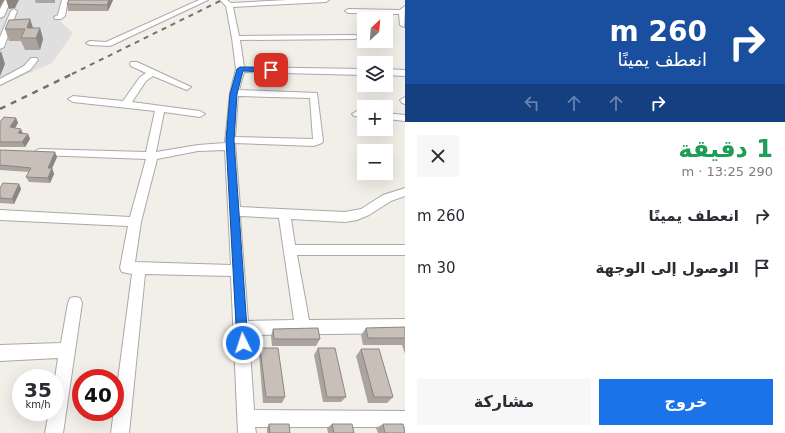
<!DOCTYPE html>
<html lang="ar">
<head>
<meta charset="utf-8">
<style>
  body { margin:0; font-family:"DejaVu Sans","Noto Naskh Arabic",sans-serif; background:#f7f7f7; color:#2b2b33; direction:rtl; height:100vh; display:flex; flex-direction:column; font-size:15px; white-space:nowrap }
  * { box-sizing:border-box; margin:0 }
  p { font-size:13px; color:#7c7c81 }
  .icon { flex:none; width:22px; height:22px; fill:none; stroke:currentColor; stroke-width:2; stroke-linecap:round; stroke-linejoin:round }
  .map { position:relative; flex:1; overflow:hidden; direction:ltr }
  .panel { display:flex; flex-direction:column; background:#fff; width:380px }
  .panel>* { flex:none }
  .banner { background:#1a4fa0; color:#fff; overflow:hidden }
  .needle { width:26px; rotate:26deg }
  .tools { position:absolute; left:357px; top:12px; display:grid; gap:8px }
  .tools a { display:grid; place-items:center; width:36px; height:36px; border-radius:0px; background:#fff; box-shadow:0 4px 16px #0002; font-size:20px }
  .speed { position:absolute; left:12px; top:369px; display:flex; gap:8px; font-size:20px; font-weight:700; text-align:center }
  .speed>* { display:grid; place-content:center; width:52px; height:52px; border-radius:50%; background:#fff; box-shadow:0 4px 16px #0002; line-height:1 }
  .speed small { font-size:10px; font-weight:400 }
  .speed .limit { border:6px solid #d22; background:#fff; color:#111 }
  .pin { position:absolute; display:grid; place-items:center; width:34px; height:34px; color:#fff; margin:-17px; border-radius:8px; box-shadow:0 2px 6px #0006 }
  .me { position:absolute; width:44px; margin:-22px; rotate:356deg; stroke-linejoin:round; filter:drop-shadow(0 0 3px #0008) }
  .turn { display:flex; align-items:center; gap:14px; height:84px; padding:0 12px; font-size:18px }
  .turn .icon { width:52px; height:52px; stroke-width:2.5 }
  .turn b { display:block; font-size:28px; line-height:34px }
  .lanes { display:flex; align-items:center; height:38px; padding:0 12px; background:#0003; justify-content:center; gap:20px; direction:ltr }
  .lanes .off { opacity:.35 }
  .round { display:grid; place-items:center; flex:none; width:42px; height:42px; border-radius:0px; background:#f7f7f7 }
  .head { display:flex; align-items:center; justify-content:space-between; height:68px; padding:0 12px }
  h1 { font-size:24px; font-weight:600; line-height:30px; color:#1e9e55 }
  .action { display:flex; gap:8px; margin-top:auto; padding:8px 12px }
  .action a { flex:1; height:46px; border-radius:0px; background:#1a73e8; color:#fff; font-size:16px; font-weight:600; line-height:46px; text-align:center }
  .action a+a { background:#f7f7f7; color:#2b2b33 }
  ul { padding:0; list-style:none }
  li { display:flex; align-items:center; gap:12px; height:52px; padding:0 12px }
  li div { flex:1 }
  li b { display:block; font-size:15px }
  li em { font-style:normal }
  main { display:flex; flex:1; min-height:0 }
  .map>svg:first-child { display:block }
  .residential { fill:#e0dfdf }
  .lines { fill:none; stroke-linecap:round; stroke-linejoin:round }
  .minor-casing { stroke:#a9a9a9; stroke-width:2 }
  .minor { fill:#fff; fill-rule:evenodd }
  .rail-far1 { stroke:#707070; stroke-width:2; stroke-dasharray:5 5; stroke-linecap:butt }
  .rail { stroke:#707070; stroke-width:2.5; stroke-dasharray:6 6; stroke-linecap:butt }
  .wall { fill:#aba49e }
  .shaded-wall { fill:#8b8681 }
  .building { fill:#c7bfb8; stroke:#8b8681 }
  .route { fill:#1a73e8; stroke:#114b97 }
</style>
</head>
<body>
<main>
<section class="panel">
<div class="banner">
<div class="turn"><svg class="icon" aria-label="right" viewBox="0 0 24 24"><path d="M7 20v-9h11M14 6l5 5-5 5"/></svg><div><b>260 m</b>انعطف يمينًا</div></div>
<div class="lanes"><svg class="icon off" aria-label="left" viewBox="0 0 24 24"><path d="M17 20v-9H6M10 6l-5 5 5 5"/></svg><svg class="icon off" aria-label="ahead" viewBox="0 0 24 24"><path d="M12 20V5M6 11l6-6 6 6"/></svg><svg class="icon off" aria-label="ahead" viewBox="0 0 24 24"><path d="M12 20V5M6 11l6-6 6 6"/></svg><svg class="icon" aria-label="right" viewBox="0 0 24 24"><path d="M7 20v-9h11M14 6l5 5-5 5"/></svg></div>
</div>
<div class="head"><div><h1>1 دقيقة</h1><p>290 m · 13:25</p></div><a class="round"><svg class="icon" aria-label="close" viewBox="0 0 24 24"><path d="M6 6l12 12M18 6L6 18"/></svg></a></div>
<ul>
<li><svg class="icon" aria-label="right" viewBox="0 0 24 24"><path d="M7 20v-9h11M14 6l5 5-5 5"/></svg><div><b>انعطف يمينًا</b></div><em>260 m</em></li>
<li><svg class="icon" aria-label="arrive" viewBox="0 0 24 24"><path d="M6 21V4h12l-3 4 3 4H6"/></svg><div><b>الوصول إلى الوجهة</b></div><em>30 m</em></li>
</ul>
<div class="action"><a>خروج</a><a>مشاركة</a></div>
</section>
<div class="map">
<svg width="405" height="433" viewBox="0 0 405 433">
  <rect width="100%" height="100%" fill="#f2efe9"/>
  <path class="residential" d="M0,0h66l-6,21 13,12 -21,30 -52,23z"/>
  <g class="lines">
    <g class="minor-casing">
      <path id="minor" d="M5,0h6l-7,16 -4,2v-9z
        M62,0h6l-3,16 -4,3h-6l-1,-2 4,-2z
        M199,0h9l-98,46 -20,-1 -4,-2 4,-2 16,1z
        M220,0h7l4,3 56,-3h42l-3,2 -93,5 6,29 116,-1 4,2 -4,2 -115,1 4,27 120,2v6l-120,-3 -5,18 78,3 6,48 -1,2 -8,3 -79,-3 5,64 105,5 16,-3 22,-14 22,-7v8l-14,5 -22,14 -12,5 -12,2 -54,-3 4,26h110v10h-108l12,65 96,-1v14l-156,2 5,75 151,1v16h-150l1,6h-18l-7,-157 -86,-2 -16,159h-18l21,-159 -10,-2 -2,-4 8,-42 -128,-6v-10l130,7 16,-58 -107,-4 -5,-3 5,-3 107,3 9,-41 -82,-9 -5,-3 5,-3 50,5 17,-24 6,-4 -15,-7 -1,-2 1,-2h6l54,25 -4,3 -3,-1 -31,-13 -7,5 -14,21 68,9 5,3 -5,3 -36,-5 -8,40 42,-7 27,-2 5,-50 6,-24 -4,-31 -6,-32zM238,96l72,2 3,41 -78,-2zM225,150l6,115 -96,-3 6,-40 16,-63 41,-8zM240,216l39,2 15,102 -46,1z
        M405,6l-1,21 -4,-2 -1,-11 -51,-1 -3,-2 3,-2 52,1z
        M14,9l3,2 -13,36 -4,2v-12l11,-26z
        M31,58h6l1,2 -8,10 -30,15v-6l24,-13z
        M386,69l19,1v6l-19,-1z
        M405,97v7l-3,-1 -2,-3z
        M357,111h7v6l-10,-1 -2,-2z
        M386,113l19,2v6l-19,-2z
        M75,297l5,1 2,5 -19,130h-18l4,-21h6v-34l3,-20 -58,3v-16l61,-2 7,-40 2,-5z"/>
    </g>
    <use href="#minor" class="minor"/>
    <path class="rail-far1" d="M72,74l150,-74"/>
    <path class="rail" d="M0,109l74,-36"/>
  </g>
  <path class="wall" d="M35,0h20v3h-19z
    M113,0l-5,11h-40l-1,-7z
    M30,19l3,9h7l3,11 -3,11h-15l-4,-9h-12l-4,-12z
    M16,118l2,5 -3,5 8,5 5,1 2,5 -5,8h-25v-25z
    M0,150l57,7 -5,11 2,6 -4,9 -21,-1 -3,-5 3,-5 -29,-2z
    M19,184l2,5 -7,15 -14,-1v-15z
    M405,327v27l-3,-9h-39l-2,-10 5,-7z
    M273,329l47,10 -4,7h-44l-1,-10z
    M260,348l25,49 -3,6h-19l-4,-48z
    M318,348l28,49 -5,5h-18l-9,-47z
    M361,349l32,48 -6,6h-19l-12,-47z
    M269,424l21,9h-23v-5z
    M332,424l22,9h-26l-1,-5z
    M383,424l22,9h-27l-2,-5z"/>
  <path class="shaded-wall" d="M0,0h4l-4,7z
    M6,0h13l-4,8 -6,1z
    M109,0h4l-5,11 -1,-6z
    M30,19l4,12 -7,-3z
    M40,28l3,11 -3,11 -4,-12z
    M1,51l4,13 -5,12v-23z
    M16,118l2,5 -6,10 -2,-6z
    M21,129l2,5 -5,-1z
    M28,134l2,5 -5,8 -3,-5z
    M55,152l2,5 -7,16 -2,-5z
    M52,168l2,6 -4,9 -2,-5z
    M19,184l2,5 -7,15 -2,-5z"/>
  <path class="building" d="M69,0h40l-2,5 -40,-1z
    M30,19l-3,9h13l-4,10h-15l4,-9h-20l4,-9z
    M4,117l12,1 -6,9 11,2 -3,4 10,1 -6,8h-22v-20z
    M0,150l55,2 -7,16h4l-4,10 -22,-1 5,-9 -31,-3z
    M3,183l16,1 -7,15 -12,-1v-10z
    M405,327v11h-37l-2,-10z
    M318,328l2,11h-46l-1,-10z
    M260,348h18l7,49h-19z
    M318,348h17l11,49h-19z
    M361,349h18l14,48h-19z
    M269,424h20l1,9h-20z
    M332,424h20l2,9h-20z
    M383,424h20l2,9h-20z"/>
  <path class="route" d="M240,67l31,1 3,2 -3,2 -28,-1 -6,23 -3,46 14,203 -1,4 -4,2 -4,-2 -2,-4 -11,-203 4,-46 7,-25z"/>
</svg>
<div class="tools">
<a><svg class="needle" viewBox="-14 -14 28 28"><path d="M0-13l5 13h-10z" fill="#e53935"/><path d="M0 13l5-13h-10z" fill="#7c7c81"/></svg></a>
<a><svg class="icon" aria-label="layers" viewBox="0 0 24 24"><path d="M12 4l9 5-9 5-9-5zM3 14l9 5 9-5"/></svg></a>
<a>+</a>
<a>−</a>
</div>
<div class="speed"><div>35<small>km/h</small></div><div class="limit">40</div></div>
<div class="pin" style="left:271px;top:70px;background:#d93025"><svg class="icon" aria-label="arrive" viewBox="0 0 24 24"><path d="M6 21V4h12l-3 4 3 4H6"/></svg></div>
<svg class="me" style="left:243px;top:343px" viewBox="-20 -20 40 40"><circle r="17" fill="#1a73e8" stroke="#fff" stroke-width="3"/><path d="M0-11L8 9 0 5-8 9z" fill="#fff"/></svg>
</div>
</main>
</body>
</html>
